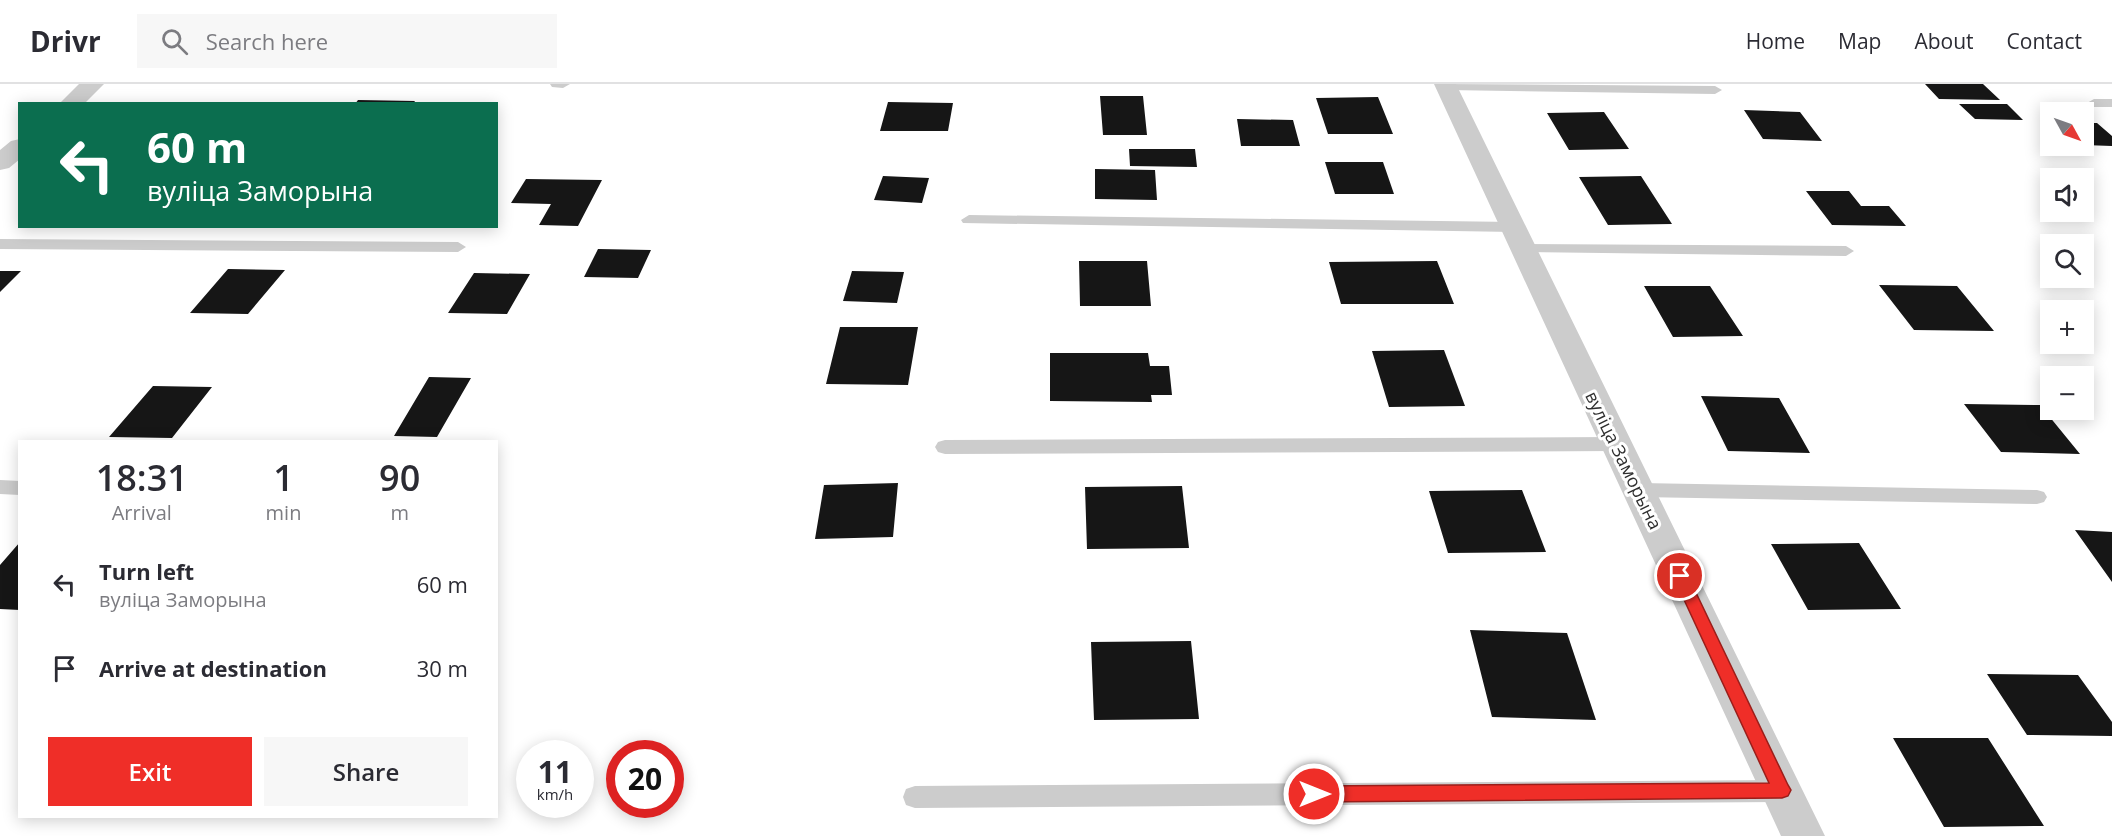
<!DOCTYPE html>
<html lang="en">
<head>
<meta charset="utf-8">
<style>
  body { margin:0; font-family:"Open Sans",sans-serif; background:#f7f7f7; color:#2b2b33; height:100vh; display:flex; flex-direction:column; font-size:22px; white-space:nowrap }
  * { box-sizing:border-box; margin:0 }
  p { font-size:20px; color:#7c7c81 }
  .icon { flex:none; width:33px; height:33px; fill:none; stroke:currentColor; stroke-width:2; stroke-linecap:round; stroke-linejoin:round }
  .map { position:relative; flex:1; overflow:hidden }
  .drawer { position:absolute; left:18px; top:356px; width:480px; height:378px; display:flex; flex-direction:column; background:#fff; border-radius:0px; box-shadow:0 3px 15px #0003 }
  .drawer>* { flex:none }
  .hud { position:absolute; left:18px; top:18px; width:480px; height:126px; border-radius:0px; box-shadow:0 3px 15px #0003; background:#0b6e4f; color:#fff; overflow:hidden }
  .needle { width:39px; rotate:130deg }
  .fabs { position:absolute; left:2040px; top:18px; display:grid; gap:12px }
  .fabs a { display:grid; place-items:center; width:54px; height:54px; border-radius:0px; background:#fff; box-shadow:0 3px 15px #0003; font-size:30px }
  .speed { position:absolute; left:516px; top:656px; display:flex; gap:12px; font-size:30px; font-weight:700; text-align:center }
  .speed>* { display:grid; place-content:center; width:78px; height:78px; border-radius:50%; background:#fff; box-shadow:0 3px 15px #0003; line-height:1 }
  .speed small { font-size:15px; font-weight:400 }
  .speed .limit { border:9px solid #d22; background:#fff; color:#111 }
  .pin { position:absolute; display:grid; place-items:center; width:51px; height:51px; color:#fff; margin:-26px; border:3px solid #fff; border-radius:50%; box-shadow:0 2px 6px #0007 }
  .me { position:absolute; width:66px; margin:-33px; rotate:90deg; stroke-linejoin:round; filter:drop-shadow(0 0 4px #0008) }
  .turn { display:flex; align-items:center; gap:21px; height:126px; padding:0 30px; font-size:27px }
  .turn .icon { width:78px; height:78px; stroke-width:2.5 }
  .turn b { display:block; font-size:42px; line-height:51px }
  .eta { display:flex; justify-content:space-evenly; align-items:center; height:102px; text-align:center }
  .eta b { font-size:36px; font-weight:600; line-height:42px }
  .button { display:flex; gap:12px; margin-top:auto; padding:12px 30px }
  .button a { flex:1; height:69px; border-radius:0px; background:#ef2e28; color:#fff; font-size:24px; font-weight:600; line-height:69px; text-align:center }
  .button a+a { background:#f7f7f7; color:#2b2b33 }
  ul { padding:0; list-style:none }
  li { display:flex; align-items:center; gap:18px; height:84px; padding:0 30px }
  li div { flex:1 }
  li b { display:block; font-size:22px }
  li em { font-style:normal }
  header { display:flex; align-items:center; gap:36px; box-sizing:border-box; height:84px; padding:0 30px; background:#fff; border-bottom:2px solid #e1e1e2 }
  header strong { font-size:28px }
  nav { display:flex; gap:33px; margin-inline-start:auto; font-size:21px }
  .search { width:420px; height:54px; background:#f7f7f7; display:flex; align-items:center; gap:15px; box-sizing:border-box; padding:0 21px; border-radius:0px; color:#7c7c81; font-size:22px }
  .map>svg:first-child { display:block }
  .building { fill:#161616 }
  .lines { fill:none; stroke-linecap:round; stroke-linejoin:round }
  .service { fill:#ccc; fill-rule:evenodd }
  .minor { fill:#ccc; fill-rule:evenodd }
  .route { fill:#ef2e28; stroke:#9b1e1a; stroke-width:1.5 }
  .labels { text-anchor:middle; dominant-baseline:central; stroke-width:6; stroke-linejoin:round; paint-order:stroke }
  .street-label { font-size:18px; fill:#2f2f2f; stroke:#fff }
</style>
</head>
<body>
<header>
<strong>Drivr</strong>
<div class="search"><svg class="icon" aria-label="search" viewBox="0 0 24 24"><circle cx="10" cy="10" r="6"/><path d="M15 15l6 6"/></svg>Search here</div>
<nav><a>Home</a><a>Map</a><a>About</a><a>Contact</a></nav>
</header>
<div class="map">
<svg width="2112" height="752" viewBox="0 0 2112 752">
  <rect width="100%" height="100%" fill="#fff"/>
  <path class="building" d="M1925,0h58l17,16 -61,-1z
    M1100,12h43l4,39h-44z
    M1378,13l15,37h-65l-12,-36z
    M358,16l57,1 -2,3h-58z
    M888,18l65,1 -5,28h-68z
    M1959,20h48l16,16 -48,-1z
    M1744,26l56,2 22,29 -59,-2z
    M1604,28l25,37 -60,1 -22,-37z
    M1237,35l56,1 7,26h-59z
    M2084,39h13l15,13v10l-28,-1z
    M1129,65h66l2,18 -67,-1z
    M1325,78h58l11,32h-59z
    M1095,85l60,1 2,30 -62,-1z
    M883,92l46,2 -7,25 -48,-3z
    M1641,92l31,48 -64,1 -29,-48z
    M526,95l76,1 -24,46 -39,-1 12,-21 -40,-1z
    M1806,107h43l12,15h28l17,20 -74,-1z
    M598,165l53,1 -13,28 -54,-1z
    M1079,177h68l4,45h-71z
    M1437,177l17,43h-113l-12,-42z
    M228,185l57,1 -37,44 -58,-1z
    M0,187h21l-21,21z
    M852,187l52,1 -7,31 -54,-2z
    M474,189l56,1 -23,40 -59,-1z
    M1879,201l78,1 37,45 -80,-1z
    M1644,202h66l33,50 -70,1z
    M840,243h78l-10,58 -82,-1z
    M1444,266l21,56 -76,1 -17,-56z
    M1050,269h98l2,13h19l3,29h-21l1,7 -102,-1z
    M429,293l42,1 -34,59 -43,-1z
    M153,302l59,1 -40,51 -63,-1z
    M1701,312l78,2 31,55 -82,-2z
    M1964,320l76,1 40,49 -79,-2z
    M898,399l-5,54 -78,2 9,-54z
    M1182,402l7,62 -102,1 -2,-62z
    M1522,406l24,62 -98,1 -19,-62z
    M2075,446l37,2v50z
    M20,458v68l-20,-1v-44z
    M1859,459l42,66 -93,1 -37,-66z
    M1470,546l97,3 29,87 -104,-3z
    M1191,557l8,78 -105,1 -3,-78z
    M1987,590l91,1 34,47v14l-85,-1z
    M1893,654h95l56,88 -100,1z"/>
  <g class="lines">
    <path class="service" d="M550,0h20l-7,4 -11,-1z
      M1441,0l274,2 7,4 -7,4 -269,-4 -5,-1z
      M2112,15v8h-18l-7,-4 7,-4z
      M969,131l545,7 8,5 -8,5 -551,-9 -2,-3z
      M0,155l458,3 8,5 -8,5 -458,-3z
      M1524,160l322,2 8,5 -8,5 -328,-4 -2,-3 2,-3z
      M1615,353l7,2 3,5 -3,5 -7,2 -670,3 -7,-2 -3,-5 3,-5 7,-2z
      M0,396l20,1v14l-20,-1z
      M1640,399l397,7 7,2 3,5 -3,5 -7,2 -397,-7 -7,-2 -3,-5 3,-5z
      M1782,696l9,3 3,8 -3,8 -9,3 -867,6 -9,-3 -3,-8 3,-8 9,-3z"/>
    <path class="minor" d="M79,0h25l-20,20h-25z
      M1434,0h22l369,752h-44z
      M20,55v20l-11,9 -9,2v-20l11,-9z"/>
  </g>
  <path class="route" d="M1680,486l8,6 100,209 3,5 -3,6 -6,2 -468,4 -7,-2 -2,-6 2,-6 7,-2 455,-3 -96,-207z"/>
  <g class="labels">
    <g class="street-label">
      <text transform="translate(1624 376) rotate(64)">вуліца Заморына</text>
    </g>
  </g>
</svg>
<div class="fabs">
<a><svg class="needle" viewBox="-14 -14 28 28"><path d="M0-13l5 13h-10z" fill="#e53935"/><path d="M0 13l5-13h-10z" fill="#7c7c81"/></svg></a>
<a><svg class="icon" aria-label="sound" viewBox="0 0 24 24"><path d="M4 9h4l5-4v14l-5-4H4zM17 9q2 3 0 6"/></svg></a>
<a><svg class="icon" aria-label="search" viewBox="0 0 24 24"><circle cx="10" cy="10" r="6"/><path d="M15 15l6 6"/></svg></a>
<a>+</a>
<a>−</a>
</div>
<div class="speed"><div>11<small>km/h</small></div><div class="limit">20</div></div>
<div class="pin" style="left:1680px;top:492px;background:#d93025"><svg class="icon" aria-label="arrive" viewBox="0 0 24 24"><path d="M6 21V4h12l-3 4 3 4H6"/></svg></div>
<svg class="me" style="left:1314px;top:710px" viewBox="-20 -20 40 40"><circle r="17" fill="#ef2e28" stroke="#fff" stroke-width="3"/><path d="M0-11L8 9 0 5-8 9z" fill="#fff"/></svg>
<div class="hud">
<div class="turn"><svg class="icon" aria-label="left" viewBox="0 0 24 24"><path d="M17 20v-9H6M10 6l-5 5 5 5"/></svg><div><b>60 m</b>вуліца Заморына</div></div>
</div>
<section class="drawer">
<div class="eta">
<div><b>18:31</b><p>Arrival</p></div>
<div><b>1</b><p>min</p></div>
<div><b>90</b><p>m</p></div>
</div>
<ul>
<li><svg class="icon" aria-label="left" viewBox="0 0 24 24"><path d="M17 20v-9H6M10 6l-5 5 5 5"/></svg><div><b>Turn left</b><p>вуліца Заморына</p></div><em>60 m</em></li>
<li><svg class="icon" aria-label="arrive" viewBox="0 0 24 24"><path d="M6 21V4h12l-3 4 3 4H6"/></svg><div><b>Arrive at destination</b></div><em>30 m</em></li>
</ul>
<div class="button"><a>Exit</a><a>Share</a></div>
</section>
</div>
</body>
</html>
